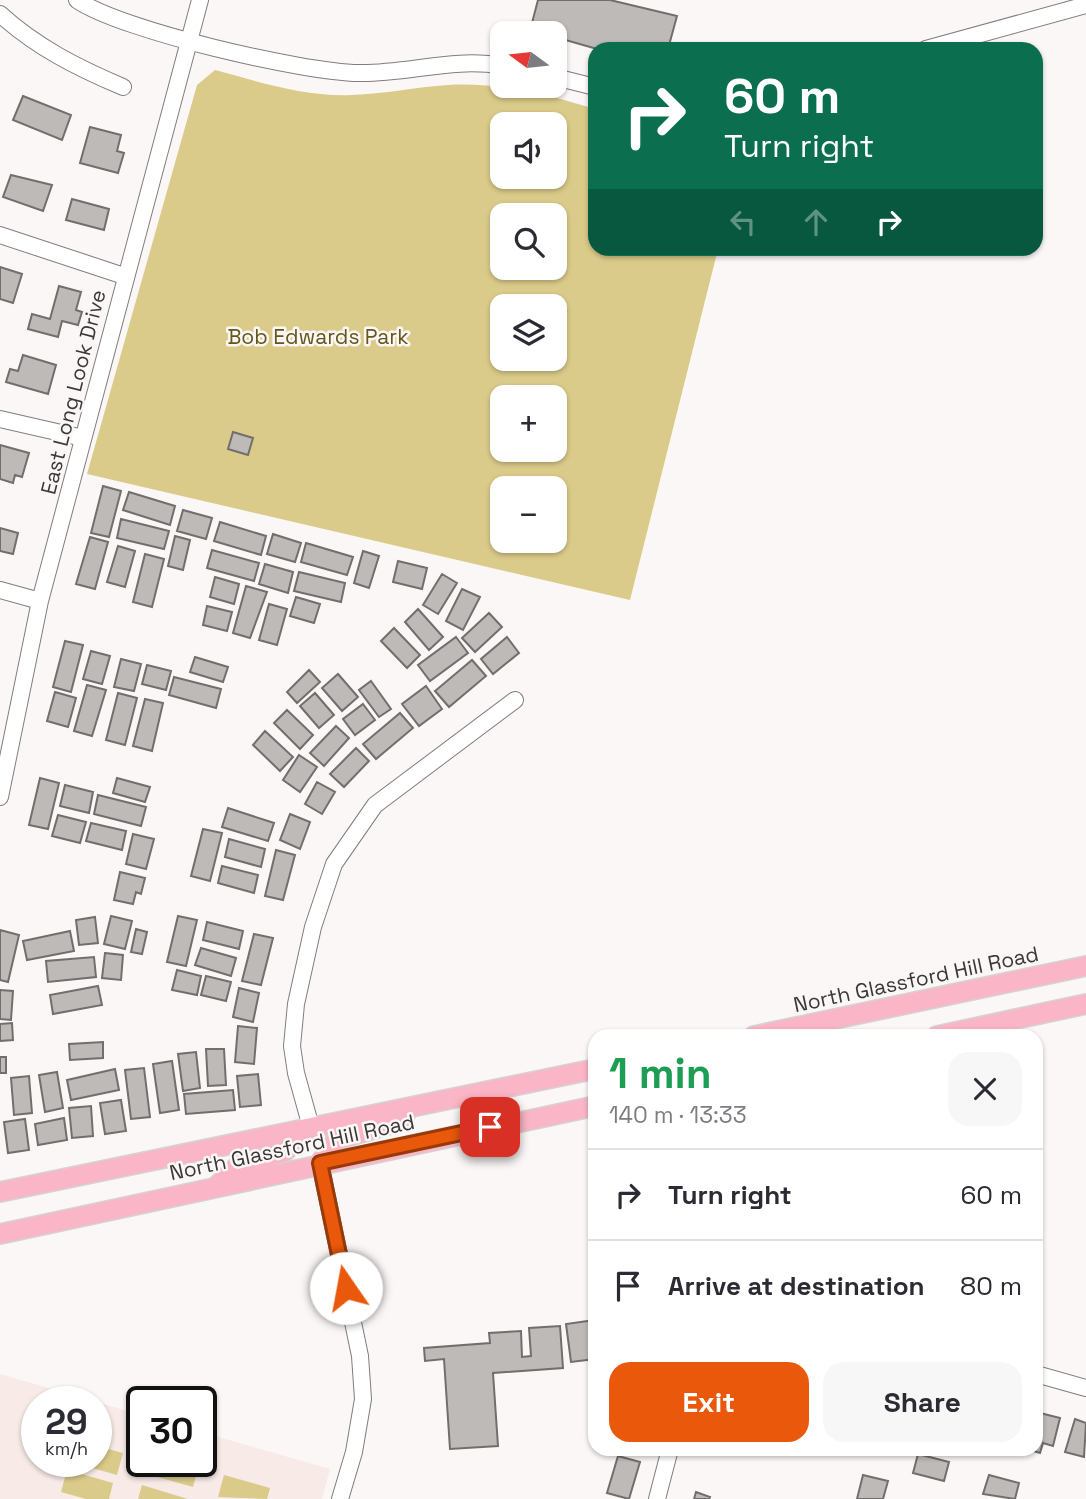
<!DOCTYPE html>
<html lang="en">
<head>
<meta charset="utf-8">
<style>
  body { margin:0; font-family:"Space Grotesk",sans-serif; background:#f7f7f7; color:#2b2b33; height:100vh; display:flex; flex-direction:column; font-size:26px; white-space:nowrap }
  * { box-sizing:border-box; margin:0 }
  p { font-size:23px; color:#7c7c81 }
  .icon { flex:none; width:38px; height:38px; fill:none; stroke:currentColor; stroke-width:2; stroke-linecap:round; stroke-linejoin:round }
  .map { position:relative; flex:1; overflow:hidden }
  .drawer { position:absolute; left:588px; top:1029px; width:455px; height:427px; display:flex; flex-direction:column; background:#fff; border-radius:21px; box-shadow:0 2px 5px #0004 }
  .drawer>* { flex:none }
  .hud { position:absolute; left:588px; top:42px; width:455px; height:214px; border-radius:21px; box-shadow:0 2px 5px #0004; background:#0b6e4f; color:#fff; overflow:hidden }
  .needle { width:46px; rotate:285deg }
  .controls { position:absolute; left:490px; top:21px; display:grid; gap:14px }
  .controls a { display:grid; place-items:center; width:77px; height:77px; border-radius:14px; background:#fff; box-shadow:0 2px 5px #0004; font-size:35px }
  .speed { position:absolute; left:21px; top:1386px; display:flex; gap:14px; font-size:35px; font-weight:700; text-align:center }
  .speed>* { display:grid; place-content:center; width:91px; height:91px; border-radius:50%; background:#fff; box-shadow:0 2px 5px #0004; line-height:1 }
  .speed small { font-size:18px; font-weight:400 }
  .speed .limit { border:4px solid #111; border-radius:10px; background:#fff; color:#111 }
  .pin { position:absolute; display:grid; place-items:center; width:60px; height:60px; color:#fff; margin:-30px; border-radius:14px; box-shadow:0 4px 10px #0006 }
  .me { position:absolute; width:77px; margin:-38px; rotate:348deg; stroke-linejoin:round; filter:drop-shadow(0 0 5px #0008) }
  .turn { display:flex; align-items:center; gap:24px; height:147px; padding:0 21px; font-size:32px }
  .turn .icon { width:91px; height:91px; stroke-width:2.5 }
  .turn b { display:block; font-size:49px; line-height:60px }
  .lanes { display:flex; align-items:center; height:66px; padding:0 21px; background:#0003; justify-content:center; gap:35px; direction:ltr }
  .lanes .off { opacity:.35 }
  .round { display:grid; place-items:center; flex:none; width:74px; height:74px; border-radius:21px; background:#f7f7f7 }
  .headline { display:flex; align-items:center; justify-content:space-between; height:119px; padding:0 21px }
  h1 { font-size:42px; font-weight:700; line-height:52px; color:#1e9e55 }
  .cta { display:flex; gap:14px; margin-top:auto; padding:14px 21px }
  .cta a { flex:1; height:80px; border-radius:21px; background:#ea580c; color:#fff; font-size:28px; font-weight:700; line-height:80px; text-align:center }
  .cta a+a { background:#f7f7f7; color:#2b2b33 }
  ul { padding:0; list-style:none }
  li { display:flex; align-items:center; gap:21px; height:91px; padding:0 21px; border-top:2px solid #e1e1e2 }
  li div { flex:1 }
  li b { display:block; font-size:26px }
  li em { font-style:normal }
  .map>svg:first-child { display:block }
  .built { fill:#f7eae7 }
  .green { fill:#dbcb8a; fill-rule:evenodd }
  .building { fill:#bdbab8; stroke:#716f6d; stroke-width:2 }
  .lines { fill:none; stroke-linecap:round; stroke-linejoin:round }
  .minor-casing { stroke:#817d7d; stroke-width:18 }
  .major-casing { stroke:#d4d3d3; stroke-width:22 }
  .minor { stroke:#fff; stroke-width:16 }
  .major { stroke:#fab5c6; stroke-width:19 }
  .route-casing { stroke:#983908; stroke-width:18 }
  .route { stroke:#ea580c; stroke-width:12 }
  .labels { text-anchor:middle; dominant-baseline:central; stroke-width:5; stroke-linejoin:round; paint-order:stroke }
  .park-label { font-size:21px; fill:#655619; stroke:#fbf7f6 }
  .street-label { font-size:21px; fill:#3a3938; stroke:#fbf7f6 }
</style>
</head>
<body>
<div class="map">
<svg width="1086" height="1499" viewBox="0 0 1086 1499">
  <rect width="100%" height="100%" fill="#fbf7f6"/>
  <path class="built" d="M0,1374l96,28h-59v59h59v-59l46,13v46h59v-29l129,37 -8,30h-322z"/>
  <path class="green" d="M215,70c45,12 90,27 137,25 32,-1 64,-8 96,-10 50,-3 99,9 147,24v139l123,1 -88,351 -543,-126 110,-389zM502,124h53v53h-53zM502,215h53v53h-53zM502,306h53v53h-53zM502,397h53v53h-53zM502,488h53v53h-53z
    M96,1446l27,7 -6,22 -46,-13 25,-1z
    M151,1461h35l13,4 -6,22 -46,-13z
    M67,1470l46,13 -4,16h-23l-25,-7z
    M224,1475l46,13 -3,11 -49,-2z
    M142,1485l46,14h-50z"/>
  <path class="building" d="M538,0h72l67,16 -9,33h-71l-42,-12v-4h-13l-10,-10z
    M23,96l48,19 -9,25 -49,-20z
    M90,127l31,8 -4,16 7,2 -6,20 -38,-10z
    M11,175l41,10 -9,26 -40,-14z
    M72,199l37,10 -5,21 -38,-10z
    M0,267l22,7 -9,29 -13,-4z
    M59,286l22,6 -5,18 6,2 -4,13 -16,-4 -4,16 -30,-8 4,-15 18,5z
    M23,355l33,10 -8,29 -42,-12 4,-13 8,2z
    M233,432l20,6 -5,17 -20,-6z
    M0,445l29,8 -7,24 -7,-2 -2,8 -13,-4z
    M103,486l18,5 -12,46 -18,-4z
    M129,492l46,14 -5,19 -47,-15z
    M183,510l29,8 -6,21 -29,-8z
    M121,519l48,12 -5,18 -47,-11z
    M220,522l46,14 -5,19 -47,-14z
    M0,528l18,5 -5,21 -13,-3z
    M273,534l28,9 -6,19 -28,-8z
    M175,536l15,4 -7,30 -15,-4z
    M90,537l18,5 -13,47 -19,-5z
    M306,543l47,14 -6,18 -46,-13z
    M118,546l17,5 -10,36 -18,-5z
    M212,550l47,13 -5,18 -47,-13z
    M363,551l16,5 -10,32 -15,-5z
    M145,554l19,5 -12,48 -19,-5z
    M398,561l29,7 -5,21 -29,-7z
    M265,564l28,8 -5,21 -29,-9z
    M299,572l46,11 -4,19 -47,-11z
    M442,574l15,9 -19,31 -15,-9z
    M215,577l24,7 -5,20 -24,-7z
    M246,586l21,6 -17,46 -17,-5z
    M462,589l18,8 -17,33 -17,-9z
    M296,597l24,7 -6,19 -24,-7z
    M269,604l18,5 -10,36 -18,-5z
    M207,606l25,6 -5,19 -24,-6z
    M418,609l25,28 -14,13 -24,-28z
    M489,613l13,14 -27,25 -13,-14z
    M394,628l26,27 -13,13 -26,-27z
    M456,637l12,16 -38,28 -12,-16z
    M507,637l12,16 -26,21 -12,-15z
    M65,641l18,4 -12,47 -18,-5z
    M91,651l19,5 -8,28 -19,-5z
    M195,657l33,10 -5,15 -33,-10z
    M121,659l20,5 -7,27 -20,-4z
    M472,660l14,16 -37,31 -14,-16z
    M147,665l24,6 -5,19 -24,-6z
    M309,670l11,12 -23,21 -10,-11z
    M338,674l20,23 -16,14 -20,-23z
    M174,677l47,12 -5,19 -47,-13z
    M371,681l20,28 -12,8 -20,-27z
    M87,685l19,5 -14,46 -18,-5z
    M426,686l16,23 -23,17 -17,-22z
    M55,692l21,6 -8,29 -21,-6z
    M118,693l19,5 -12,47 -19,-5z
    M315,693l19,22 -15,13 -19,-22z
    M145,699l18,4 -11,48 -19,-5z
    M363,704l12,16 -20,15 -12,-16z
    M287,710l26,25 -13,14 -26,-26z
    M400,713l13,15 -37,31 -13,-15z
    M336,726l13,12 -25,28 -14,-13z
    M265,731l28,26 -13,14 -27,-26z
    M356,748l13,13 -25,26 -14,-13z
    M299,755l18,12 -17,25 -17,-12z
    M40,778l19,5 -11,46 -19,-4z
    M117,778l33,9 -5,15 -32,-9z
    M317,782l18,10 -13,22 -17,-10z
    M65,785l28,7 -4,21 -29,-7z
    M98,795l48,12 -5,19 -47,-12z
    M228,808l46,15 -6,18 -46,-14z
    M290,814l20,8 -10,27 -20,-9z
    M58,815l28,7 -6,21 -28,-7z
    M91,823l35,8 -4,19 -36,-9z
    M203,829l19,4 -12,48 -19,-5z
    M133,834l21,5 -8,30 -20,-5z
    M229,839l36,10 -4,18 -36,-10z
    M276,850l19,5 -12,45 -18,-4z
    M222,866l36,9 -4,18 -36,-10z
    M120,872l25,6 -4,16 -5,-2 -3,12 -19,-4z
    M111,916l21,5 -7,28 -21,-5z
    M178,916l19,4 -11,46 -19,-4z
    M95,917l3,26 -19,2 -3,-25z
    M207,922l36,9 -4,18 -36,-9z
    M136,929l11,3 -5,22 -11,-2z
    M0,930l19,5 -11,47 -8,-2z
    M70,931l4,20 -47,9 -4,-19z
    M254,934l19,4 -12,47 -19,-4z
    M201,948l35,10 -5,18 -36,-11z
    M105,953l18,2 -2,25 -19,-2z
    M94,957l2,20 -48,5 -2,-21z
    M177,970l24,6 -4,19 -25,-5z
    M206,976l25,6 -5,19 -25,-6z
    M98,986l4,19 -49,9 -3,-19z
    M239,988l20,5 -6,29 -20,-5z
    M0,990l13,1 -2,29 -11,-1z
    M12,1023l1,17 -13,1v-17z
    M238,1026l19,2 -3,36 -19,-2z
    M103,1042v16l-33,2 -1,-16z
    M206,1049h18l2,36 -18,1z
    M196,1052l4,36 -17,3 -5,-37z
    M0,1057h6v16h-6z
    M172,1061l7,49 -19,3 -7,-49z
    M144,1068l6,49 -19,2 -6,-49z
    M115,1069l4,21 -48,10 -4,-20z
    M57,1072l6,36 -18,4 -6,-37z
    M258,1074l3,31 -21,2 -3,-31z
    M29,1076l3,37 -18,2 -3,-37z
    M233,1090l2,20 -49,4 -2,-20z
    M121,1100l5,31 -21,3 -5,-31z
    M91,1106l2,30 -21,2 -3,-30z
    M64,1118l3,22 -29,5 -3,-21z
    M25,1119l4,31 -21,3 -4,-31z
    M595,1320v39l-24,3 -5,-38z
    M560,1326l3,42 -70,5 5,73 -48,3 -6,-90 -19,2 -1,-13 66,-5 -1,-10 32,-2 1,26 9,-1 -2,-28z
    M1036,1412l24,6 -7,28 -10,-3 -3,10 -13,-4h9z
    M1075,1419l11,4 -2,34 -19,-5z
    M918,1454l31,8 -5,19 -31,-8z
    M618,1456l22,6 -11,37 -22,-6z
    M863,1475l25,6 -5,18h-26z
    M989,1475l30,8 -4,16 -32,-5z
    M696,1492l14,5 -1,2h-15z"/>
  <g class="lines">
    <g class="minor-casing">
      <path id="minor" d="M77,0c46,31 225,72 282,73 49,1 95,-16 143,-7
        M0,14c36,33 78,54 123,73
        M926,49l160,-44
        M555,77l40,10
        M0,235l124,41
        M0,419l83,19
        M0,590l40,11
        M0,797l40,-196 160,-601
        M311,1127l-15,-54 -4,-27 4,-42 17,-77 21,-63 41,-59 140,-105
        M320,1163l40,193 3,43 -9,53 -14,47
        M1036,1374l50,14
        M657,1499l13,-50"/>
    </g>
    <g class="major-casing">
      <path id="major" d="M754,1036l332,-70
        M937,1036l149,-32
        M320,1163l16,-23 58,-17 11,-8
        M218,1185l20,-19 46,-14 25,-23
        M0,1192l595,-123
        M0,1234l595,-128"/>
    </g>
    <use href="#minor" class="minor"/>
    <use href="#major" class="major"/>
  </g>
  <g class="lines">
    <g class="route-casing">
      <path id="route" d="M346,1288l-26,-125 170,-36"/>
    </g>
    <use href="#route" class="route"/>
  </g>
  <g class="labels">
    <g class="park-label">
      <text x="318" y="336">Bob Edwards Park</text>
    </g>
    <g class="street-label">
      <text transform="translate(73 392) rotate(-76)">East Long Look Drive</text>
      <text transform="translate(916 979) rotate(-12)">North Glassford Hill Road</text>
      <text transform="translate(292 1147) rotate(-12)">North Glassford Hill Road</text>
    </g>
  </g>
</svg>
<div class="controls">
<a><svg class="needle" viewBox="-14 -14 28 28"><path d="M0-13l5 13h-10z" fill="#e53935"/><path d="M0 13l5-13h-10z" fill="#7c7c81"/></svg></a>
<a><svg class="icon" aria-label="sound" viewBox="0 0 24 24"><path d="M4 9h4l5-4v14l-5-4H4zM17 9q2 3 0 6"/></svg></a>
<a><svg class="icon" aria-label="search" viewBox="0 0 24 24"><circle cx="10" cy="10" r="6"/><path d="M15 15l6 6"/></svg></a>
<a><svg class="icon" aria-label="layers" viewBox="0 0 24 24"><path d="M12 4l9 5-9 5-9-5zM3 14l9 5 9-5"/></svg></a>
<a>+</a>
<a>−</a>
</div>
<div class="speed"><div>29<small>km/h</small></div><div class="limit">30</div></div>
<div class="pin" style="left:490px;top:1127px;background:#d93025"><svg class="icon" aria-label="arrive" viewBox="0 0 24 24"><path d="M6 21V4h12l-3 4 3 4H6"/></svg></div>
<svg class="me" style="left:346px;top:1288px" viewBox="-20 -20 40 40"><circle r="19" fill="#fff"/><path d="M0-13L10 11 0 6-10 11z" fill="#ea580c"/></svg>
<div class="hud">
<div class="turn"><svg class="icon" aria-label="right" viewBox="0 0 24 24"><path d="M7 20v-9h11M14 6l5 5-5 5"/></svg><div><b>60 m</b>Turn right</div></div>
<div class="lanes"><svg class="icon off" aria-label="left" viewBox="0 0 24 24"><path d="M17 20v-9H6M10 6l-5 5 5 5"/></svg><svg class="icon off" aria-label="ahead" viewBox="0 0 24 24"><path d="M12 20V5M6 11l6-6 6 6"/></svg><svg class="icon" aria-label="right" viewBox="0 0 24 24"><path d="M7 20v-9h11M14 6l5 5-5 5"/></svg></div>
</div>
<section class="drawer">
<div class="headline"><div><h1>1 min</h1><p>140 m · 13:33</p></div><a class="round"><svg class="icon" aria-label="close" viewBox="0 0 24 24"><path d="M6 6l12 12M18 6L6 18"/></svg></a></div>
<ul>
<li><svg class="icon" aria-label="right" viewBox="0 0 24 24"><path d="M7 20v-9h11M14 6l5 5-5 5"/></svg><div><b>Turn right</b></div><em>60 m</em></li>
<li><svg class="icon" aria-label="arrive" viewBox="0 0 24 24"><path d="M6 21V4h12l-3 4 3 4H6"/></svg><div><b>Arrive at destination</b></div><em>80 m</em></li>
</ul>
<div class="cta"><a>Exit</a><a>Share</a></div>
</section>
</div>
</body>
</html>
